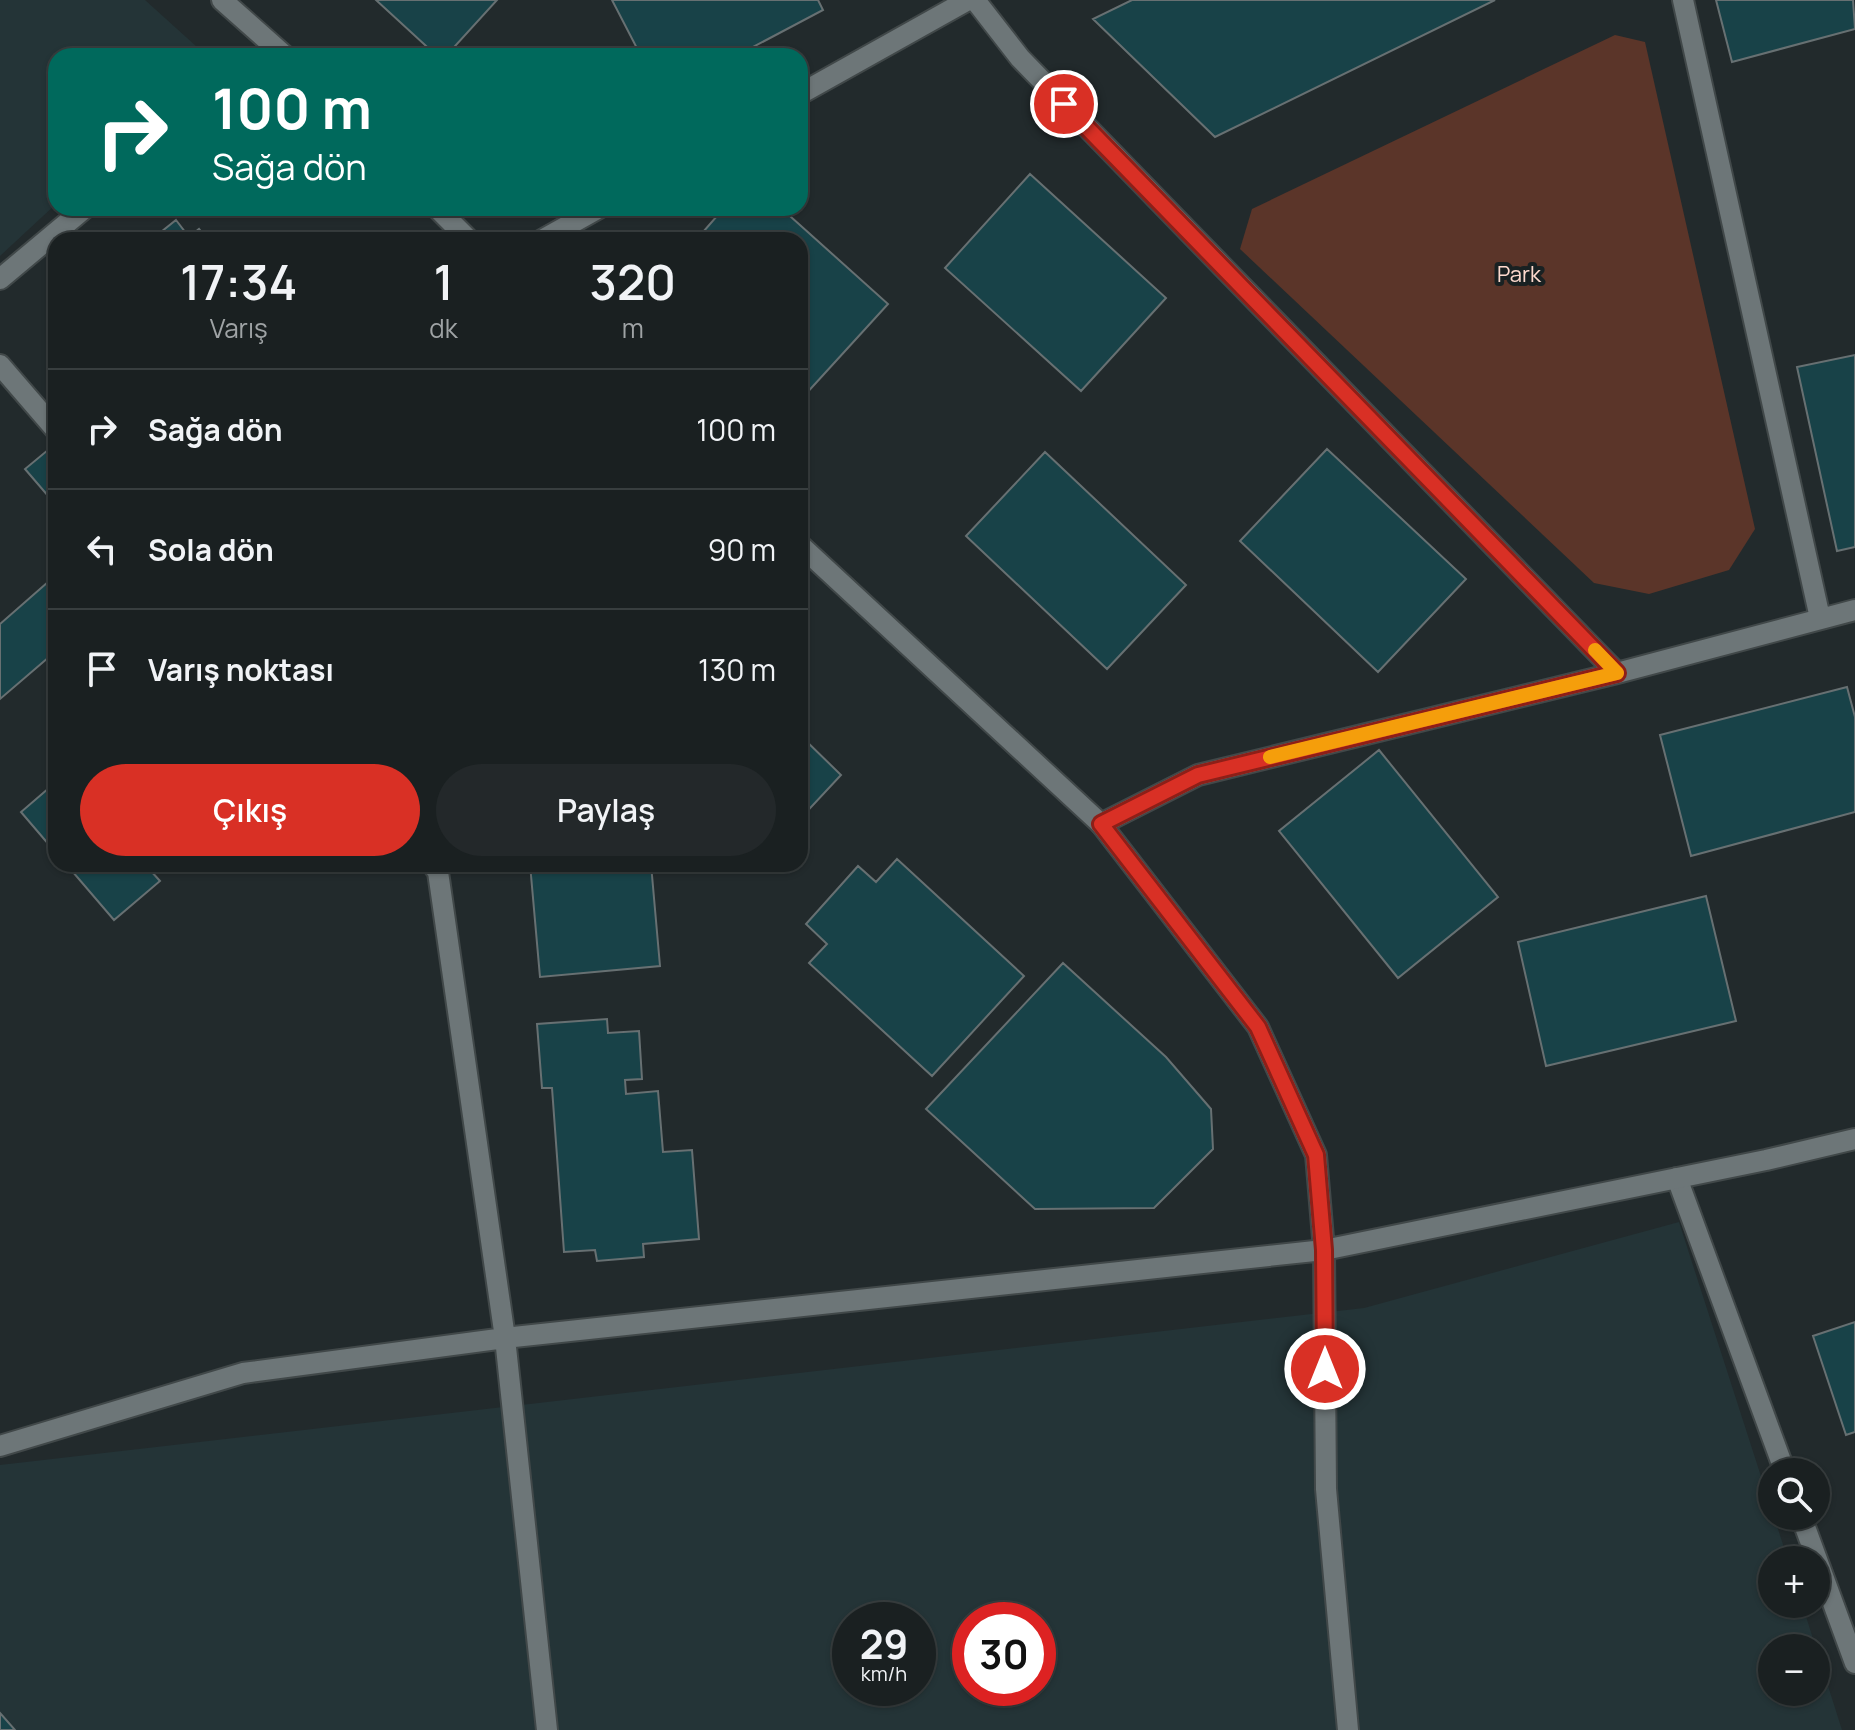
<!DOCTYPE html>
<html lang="tr">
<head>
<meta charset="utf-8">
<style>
  body { margin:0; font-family:Manrope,sans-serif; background:#23282a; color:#f1f3f6; height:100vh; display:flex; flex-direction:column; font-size:30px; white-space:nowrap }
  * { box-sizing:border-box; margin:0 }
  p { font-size:26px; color:#9fa3a5 }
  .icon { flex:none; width:44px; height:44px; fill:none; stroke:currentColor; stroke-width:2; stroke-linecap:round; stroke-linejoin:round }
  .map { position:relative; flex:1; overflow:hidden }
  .panel { position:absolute; left:48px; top:232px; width:760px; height:640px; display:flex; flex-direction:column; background:#1a2021; border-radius:24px; box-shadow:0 2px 6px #0004,0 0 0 2px #383e3f }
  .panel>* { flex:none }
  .banner { position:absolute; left:48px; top:48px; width:760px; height:168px; border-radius:24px; box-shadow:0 2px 6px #0004,0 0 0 2px #383e3f; background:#00695c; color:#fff; overflow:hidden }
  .buttons { position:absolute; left:1758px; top:1458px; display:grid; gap:16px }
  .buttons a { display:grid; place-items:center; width:72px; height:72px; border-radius:50%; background:#1a2021; box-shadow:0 2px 6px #0004,0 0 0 2px #383e3f; font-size:40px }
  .speed { position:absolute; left:832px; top:1602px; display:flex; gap:16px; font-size:40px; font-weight:700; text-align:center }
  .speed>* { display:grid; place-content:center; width:104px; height:104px; border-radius:50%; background:#1a2021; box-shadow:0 2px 6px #0004,0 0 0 2px #383e3f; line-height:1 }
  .speed small { font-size:20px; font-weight:400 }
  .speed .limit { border:12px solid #d22; background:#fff; color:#111 }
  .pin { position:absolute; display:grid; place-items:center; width:68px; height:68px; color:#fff; margin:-34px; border:4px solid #fff; border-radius:50%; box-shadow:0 2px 8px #0007 }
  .me { position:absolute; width:88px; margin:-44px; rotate:0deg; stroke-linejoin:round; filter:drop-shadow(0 0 6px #0008) }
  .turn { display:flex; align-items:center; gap:28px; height:168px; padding:0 32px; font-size:36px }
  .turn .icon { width:104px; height:104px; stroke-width:2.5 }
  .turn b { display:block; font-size:56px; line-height:68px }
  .eta { display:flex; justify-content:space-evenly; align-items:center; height:136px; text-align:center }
  .eta b { font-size:48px; font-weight:600; line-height:56px }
  .action { display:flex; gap:16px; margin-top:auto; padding:16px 32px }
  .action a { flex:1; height:92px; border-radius:48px; background:#d93025; color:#fff; font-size:32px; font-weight:600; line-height:92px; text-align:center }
  .action a+a { background:#23282a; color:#f1f3f6 }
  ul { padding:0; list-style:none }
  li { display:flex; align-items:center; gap:24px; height:120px; padding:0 32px; border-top:2px solid #383e3f }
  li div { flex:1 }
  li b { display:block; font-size:30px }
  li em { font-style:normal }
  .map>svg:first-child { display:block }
  .built { fill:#243437; fill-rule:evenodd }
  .green { fill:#5b3529 }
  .building { fill:#184248; stroke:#677072; stroke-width:2 }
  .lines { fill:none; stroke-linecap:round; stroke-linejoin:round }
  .street-casing { stroke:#414849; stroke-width:24 }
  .secondary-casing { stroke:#414849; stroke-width:24 }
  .street { stroke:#6d7678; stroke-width:20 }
  .secondary { stroke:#6d7678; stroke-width:20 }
  .route-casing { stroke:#8d1f18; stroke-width:20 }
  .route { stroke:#d93025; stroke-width:14 }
  .slow { stroke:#f59e0b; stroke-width:14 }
  .labels { text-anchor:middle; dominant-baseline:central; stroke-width:8; stroke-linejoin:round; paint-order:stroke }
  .park-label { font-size:22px; fill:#fedace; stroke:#192122 }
</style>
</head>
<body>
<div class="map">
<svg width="1855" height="1730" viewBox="0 0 1855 1730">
  <rect width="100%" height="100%" fill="#222a2c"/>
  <path class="built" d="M0,0h145l62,56h-151v148l-56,52z
    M1679,1222l109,338h-16v44h30l14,44h-44v44h44v-44l26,82h-1842v-265l1364,-157zM850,1620h68v68h-68zM970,1620h68v68h-68z"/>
  <path class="green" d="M1615,35l30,7 110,487 -26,41 -80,24 -55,-11 -354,-334 12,-40z"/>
  <path class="building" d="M376,0h121l-51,56h-9z
    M612,0h206l5,10 -87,46h-95z
    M1132,0h363l-280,137 -122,-118z
    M1716,0h137l2,29 -123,33z
    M1030,174l136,124 -85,93 -136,-123z
    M724,208h57l107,96 -84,92 -4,-4v-152h-104z
    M176,220l13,17 10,-8 9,11h-57z
    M1855,355v192l-18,4 -40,-184z
    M54,445l2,45 -7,7 -24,-28z
    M1327,449l139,130 -88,93 -138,-131z
    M1045,452l141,133 -79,84 -141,-133z
    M56,575v76l-56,48v-75z
    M1847,687l8,30v95l-164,44 -31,-121z
    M800,735l41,40 -41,44z
    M1379,750l119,147 -100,81 -119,-147z
    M56,782v71l-35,-41z
    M897,859l127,117 -92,100 -123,-113 18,-19 -21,-20 52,-58 18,16z
    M66,864h91l-7,6 10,11 -46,39z
    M530,864h121l9,102 -120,11z
    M1706,896l30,125 -190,45 -28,-124z
    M1063,963l103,94 45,52 2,40 -59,59 -119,1 -109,-100z
    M607,1019l1,14 31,-2 3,48 -17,1 1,14 32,-3 5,61 29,-2 7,89 -56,5 1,13 -47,4 -2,-11 -31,2 -12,-164h-10l-5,-64z
    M1855,1322v110l-9,3 -33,-99z
    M0,1713l15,17h-15z"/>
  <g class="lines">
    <g class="street-casing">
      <path id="street" d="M975,0l45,58 597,615
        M1683,0l137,618
        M800,94l168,-94
        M542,240l57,-32
        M0,279l85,-71
        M0,365l56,65
        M1101,824l97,-49 419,-102 238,-63
        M432,864l6,8 67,466 42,392
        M1677,1178l108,294
        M0,1446l243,-73 262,-35 819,-88 2,239 22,241
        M1801,1516l54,147"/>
    </g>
    <g class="secondary-casing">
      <path id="secondary" d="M222,0l63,56
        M437,208l32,32
        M800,545l301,279 157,203 58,128 8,95 442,-90 89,-21"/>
    </g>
    <use href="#street" class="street"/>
    <use href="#secondary" class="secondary"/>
  </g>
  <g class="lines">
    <g class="route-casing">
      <path id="route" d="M1064,104l553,569 -419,102 -97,49 157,203 58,128 8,95 1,119"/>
    </g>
    <use href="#route" class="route"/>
    <path class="slow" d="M1270,757l347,-84 -22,-23"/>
  </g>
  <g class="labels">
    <g class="park-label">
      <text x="1519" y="274">Park</text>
    </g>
  </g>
</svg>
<div class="buttons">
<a><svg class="icon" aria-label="search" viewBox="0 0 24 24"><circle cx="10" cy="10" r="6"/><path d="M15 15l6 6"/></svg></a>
<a>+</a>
<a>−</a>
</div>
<div class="speed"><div>29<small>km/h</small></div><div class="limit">30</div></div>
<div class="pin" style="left:1064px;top:104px;background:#d93025"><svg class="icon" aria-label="arrive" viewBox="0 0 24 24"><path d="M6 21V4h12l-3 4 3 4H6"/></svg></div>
<svg class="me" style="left:1325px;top:1369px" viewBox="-20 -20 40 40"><circle r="17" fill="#d93025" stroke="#fff" stroke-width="3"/><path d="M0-11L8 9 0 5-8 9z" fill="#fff"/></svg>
<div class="banner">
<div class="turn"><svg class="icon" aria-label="right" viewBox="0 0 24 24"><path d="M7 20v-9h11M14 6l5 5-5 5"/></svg><div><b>100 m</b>Sağa dön</div></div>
</div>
<section class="panel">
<div class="eta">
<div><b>17:34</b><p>Varış</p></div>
<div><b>1</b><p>dk</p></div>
<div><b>320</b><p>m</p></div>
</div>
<ul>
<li><svg class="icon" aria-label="right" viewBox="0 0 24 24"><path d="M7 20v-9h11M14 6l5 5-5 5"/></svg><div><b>Sağa dön</b></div><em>100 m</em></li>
<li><svg class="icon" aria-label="left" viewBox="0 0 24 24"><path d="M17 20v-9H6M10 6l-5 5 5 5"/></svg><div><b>Sola dön</b></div><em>90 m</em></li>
<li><svg class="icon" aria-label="arrive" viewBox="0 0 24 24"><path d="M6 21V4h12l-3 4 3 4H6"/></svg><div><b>Varış noktası</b></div><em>130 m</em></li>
</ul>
<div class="action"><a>Çıkış</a><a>Paylaş</a></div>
</section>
</div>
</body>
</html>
